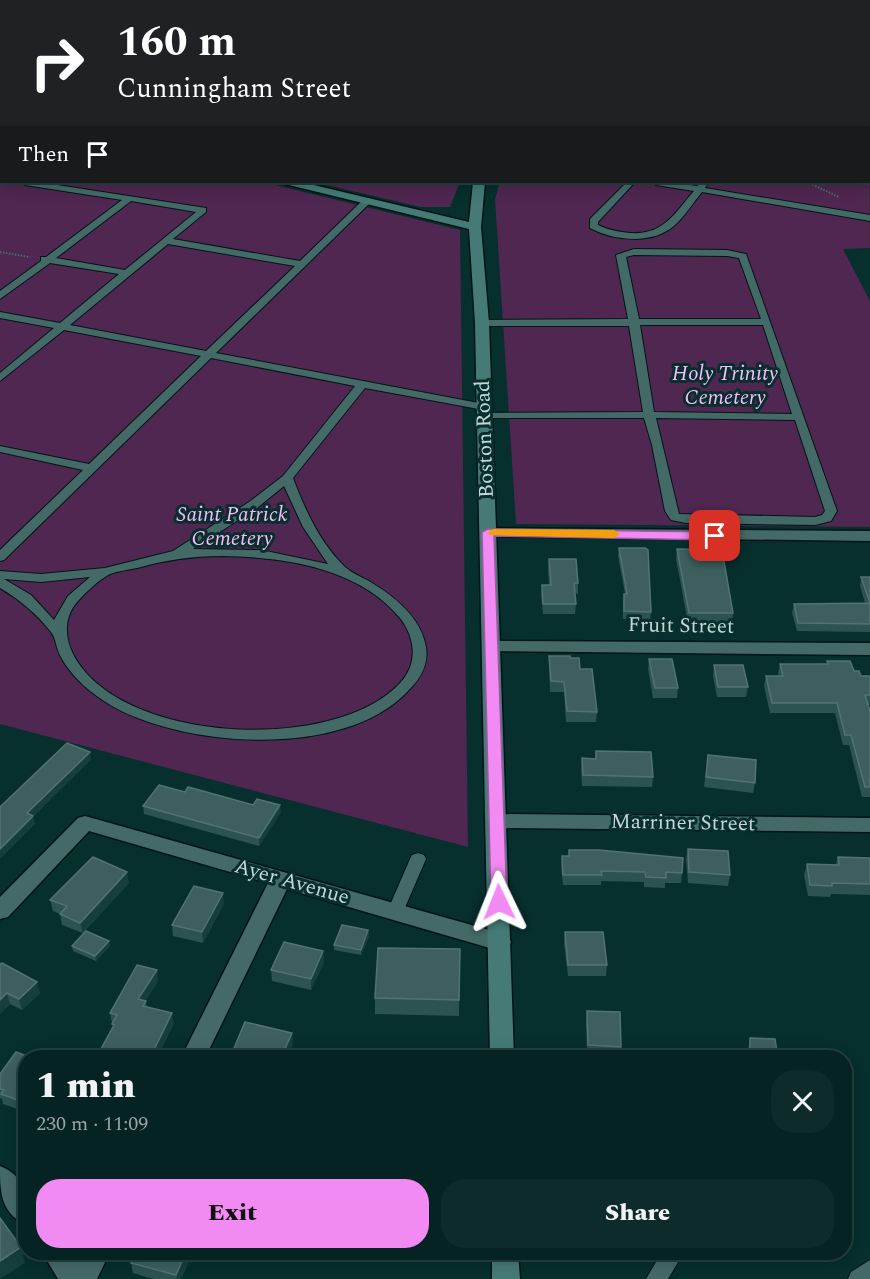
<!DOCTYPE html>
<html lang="en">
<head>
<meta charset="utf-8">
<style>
  body { margin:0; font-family:Spectral,serif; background:#0d2b2a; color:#f1f3f6; height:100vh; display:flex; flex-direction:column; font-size:22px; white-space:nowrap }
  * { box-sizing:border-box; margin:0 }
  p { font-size:20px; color:#97a4a5 }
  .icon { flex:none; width:33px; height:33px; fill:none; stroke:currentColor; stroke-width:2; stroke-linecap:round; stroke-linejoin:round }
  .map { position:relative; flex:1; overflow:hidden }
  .panel { position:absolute; left:18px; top:1050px; width:834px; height:210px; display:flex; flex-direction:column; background:#042322; border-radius:24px; box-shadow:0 3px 15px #0003,0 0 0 2px #254040 }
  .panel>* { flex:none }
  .hud { position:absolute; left:0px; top:0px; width:870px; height:183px; box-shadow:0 3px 15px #0003,0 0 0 2px #254040; background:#202124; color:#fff; overflow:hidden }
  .pin { position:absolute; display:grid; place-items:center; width:51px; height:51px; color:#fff; margin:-26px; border-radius:12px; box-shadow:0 3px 9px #0006 }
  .me { position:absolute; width:66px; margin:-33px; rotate:358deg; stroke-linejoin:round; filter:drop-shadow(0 0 4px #0008) }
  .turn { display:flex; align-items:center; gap:21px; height:126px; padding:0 18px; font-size:27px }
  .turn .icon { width:78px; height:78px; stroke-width:2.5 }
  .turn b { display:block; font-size:42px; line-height:51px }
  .then { display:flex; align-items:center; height:57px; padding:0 18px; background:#0003; gap:12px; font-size:22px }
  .round { display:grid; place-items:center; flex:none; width:63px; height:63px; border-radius:24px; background:#0d2b2a }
  .summary { display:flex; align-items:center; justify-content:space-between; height:102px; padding:0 18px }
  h1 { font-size:36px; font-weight:800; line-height:45px }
  .cta { display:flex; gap:12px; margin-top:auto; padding:12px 18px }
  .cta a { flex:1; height:69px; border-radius:24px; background:#f28af3; color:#111; font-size:24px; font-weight:800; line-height:69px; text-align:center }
  .cta a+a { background:#0d2b2a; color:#f1f3f6 }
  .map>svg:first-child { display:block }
  .green { fill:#4f2750 }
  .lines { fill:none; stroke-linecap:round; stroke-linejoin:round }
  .lane-casing { stroke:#001515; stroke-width:2 }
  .street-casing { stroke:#001515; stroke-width:3 }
  .secondary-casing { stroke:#001515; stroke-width:3 }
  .path { stroke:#496b69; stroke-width:2; stroke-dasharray:1.5 1.5; stroke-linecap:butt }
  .lane { fill:#446a68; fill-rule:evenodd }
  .street { fill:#446a68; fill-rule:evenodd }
  .secondary { fill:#457a77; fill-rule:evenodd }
  .wall { fill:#2c5251 }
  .shaded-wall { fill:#163e3d }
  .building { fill:#3d605f; stroke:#527372; stroke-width:1.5 }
  .route { fill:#f28af3; stroke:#9d5a9e; stroke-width:1.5 }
  .slow { fill:#f59e0b }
  .labels { text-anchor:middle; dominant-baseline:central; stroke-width:6; stroke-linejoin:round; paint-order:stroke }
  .park-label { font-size:21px; font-style:italic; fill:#fcbafc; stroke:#062f2d }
  .street-label { font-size:21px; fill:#c4d7d6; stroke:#062f2d }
</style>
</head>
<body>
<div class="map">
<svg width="870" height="1279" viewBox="0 0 870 1279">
  <rect width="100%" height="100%" fill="#062f2d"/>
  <path class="green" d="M0,0h574l-572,2 -1,104z
    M650,0h220v29l-2,-27z
    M869,35l1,213 -27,1 27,52v226l-354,-3 -21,-325 5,-17h368z
    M0,117l2,65h261l197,48 8,617 -468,-123z
    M314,182h146l-10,25h-29z"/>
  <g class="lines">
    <g class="lane-casing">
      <path id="lane" d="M5,0l14,2h-13z
        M29,0h8l-10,2z
        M220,0l14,2h-13z
        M243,0h7l-9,2z
        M361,0h7l-9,2z
        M438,0l14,2h-13z
        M476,0h7l-9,2z
        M737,0h6l-7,2z
        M794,0l18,2h-17z
        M842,0h6l-7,2z
        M868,7h2v5h-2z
        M0,10h2l-2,5z
        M868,34h2v5h-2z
        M0,47h2v4h-2z
        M868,62h2v4h-2z
        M0,100h2v5h-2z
        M868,109h2v5h-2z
        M868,140h2v4h-2z
        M0,175h2v6h-2z
        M21,182h17l168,26v4l-33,27 127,22 64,-62h6v4l-154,150 268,51 6,3 -6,3 -119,-22 -72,90c12,32 27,65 52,89 7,6 16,10 24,14 25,15 52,36 57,66 3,18 -6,32 -18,44 -63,68 -222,57 -296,15 -20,-12 -40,-28 -51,-49 -5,-8 -5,-19 -10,-25 -14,-18 -32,-33 -51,-44v-17l41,3 64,-6 68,-17 76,-49 34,-26 72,-90 -144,-28 -207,202 -4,1v-11l83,-80 -83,-18v-6l89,18 112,-108 -137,-26 -64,51v-8l54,-45 -54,-10v-6l60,11 59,-49 -69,-11 -50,36v-8l41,-30v-4h5l76,-57 -97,-15zM131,201l65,11 -71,58 -69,-12zM168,244l127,22 -89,85 -136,-26zM284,486l19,41 25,37 -67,-14 -68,-1 64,-41zM222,556c61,1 136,11 178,62 16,21 18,46 0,65 -65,71 -281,61 -327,-29 -9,-18 -9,-39 6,-54 8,-9 21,-21 31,-26 8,-3 18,-4 27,-6 29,-8 54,-12 85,-12zM90,577l-22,19 -14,24 -23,-25 -27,-16 37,3z
        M627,182h8l-37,40v3c10,5 21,7 32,8 34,2 44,-19 64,-42l-38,-6 -4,-3h16l29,4 6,-4 4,3 -2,3 165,27v6l-168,-29c-9,11 -17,24 -27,33 -22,20 -61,16 -85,3v-9z
        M634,249l93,1 19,4 91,257 -6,10 -16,4 -129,-2 -15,-3 -6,-9 -13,-66 -8,-27h-164v-4l4,-1 159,-1 -14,-86h-147l-5,-3 5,-3 146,-1 -12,-64zM634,255l93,1 12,2 22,61h-122l-13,-62zM640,325h123l29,89 -138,-2zM656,418l139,2 30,91 -3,4 -7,2 -136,-3z
        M418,853l6,2 2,4 -23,53 -2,4 -6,2 -6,-2 -2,-4 23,-53 2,-4z
        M662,1252h22l-16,27h-22z
        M870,1260v19h-22l3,-7z"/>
    </g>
    <g class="street-casing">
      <path id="street" d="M488,528l382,3v10l-388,-5 -2,-3 2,-3z
        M491,641l379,2v12l-385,-4 -3,-4 3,-4z
        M497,814l373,4v14l-373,-4 -7,-2 -3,-5 3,-5z
        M85,816l415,117 8,3 3,6 -3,6 -8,3 -213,-62 -82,169h-24l87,-175 -179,-52 -81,86 -8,2v-22l78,-79z
        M0,1166c27,10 26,34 26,58 -26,-10 -26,-35 -26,-58z
        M42,1252h29l7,10 5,-10h27l-13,27h-39z"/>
    </g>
    <g class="secondary-casing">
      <path id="secondary" d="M582,0h8v2h-8z
        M625,0h19l1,2h-19z
        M868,29h2v6h-2z
        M0,108h2v6h-2z
        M283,182h18l168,40 4,-40h12l-4,45 8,96 25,735h-24l-15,-735 -6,-94 -184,-45z
        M492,1252h26l2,27h-28z"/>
    </g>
    <path class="path" d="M807,182l32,15
      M0,252l30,5"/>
    <use href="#lane" class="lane"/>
    <use href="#street" class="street"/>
    <use href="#secondary" class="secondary"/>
  </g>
  <path class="wall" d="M619,548l32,64 -1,8 -27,-1v-17l1,-8h1l-7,-38z
    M677,549l56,64 -1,11 -44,-1 -12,-64z
    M549,559l29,24v11l-3,-1 1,11 -1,10h-32l-2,-19 1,-10h7l-1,-16z
    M861,577h9v55l-73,-1 -5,-18 2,-9 71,-1 -5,-17z
    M549,656l21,2 10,11 17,43 -1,10h-30l-2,-30h-14l-1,-26z
    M649,659l29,29 -1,10h-24l-5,-29z
    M827,661l27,10 7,5h9v29h-2l2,6v86h-8l-13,-52h-6l-8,-32h-65l-6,-27 2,-10h13l-1,-3 2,-9h47z
    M714,665l34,22 -2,10h-29l-4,-21z
    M596,751l57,26 -1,10 -70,-1 -1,-17 1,-11 13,1z
    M708,755l47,28 -2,10 -49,-6z
    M185,792l96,20 -22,34 -115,-32 -1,-8z
    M688,849l42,26 -2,11 -40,-3 -2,-24z
    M569,850l113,23 -1,10h-16v5l-21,-1v-5l-43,-1v4h-38l-2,-19 1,-10h7z
    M838,857l32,1v37l-39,-1 -1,3 -22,-1 -4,-21 3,-11 29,1z
    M129,883l-46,50 -21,-8 -2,-11 -7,-3 -3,-11z
    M224,904l-21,39 -30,-7 -1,-11z
    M368,930l1,6 -8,19 -27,-5v-5z
    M565,932l42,33 -1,11h-38l-4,-33z
    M109,941l1,5 -14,15 -23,-10 -1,-5z
    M460,949l-1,67 -84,-2v-16z
    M323,951l1,11 -13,28 -39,-9 -1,-11z
    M0,964l40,29 -18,17 -12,-6 -10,10z
    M158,981l-13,20 2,6 27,17 -61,4 -3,-15z
    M587,1011l34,36 -1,11 -33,-2 -1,-34z
    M750,1038l28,20h-30v-9z
    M26,1058v54l-23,-8 -1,-5 -2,-1v-24z
    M193,1252l-12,27h-28l-20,-6 -2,-10z
    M251,1252h24l-3,7z
    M575,1252h45l-1,2z"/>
  <path class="shaded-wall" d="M90,752l1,8 -58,57 2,7 -35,35v-10l27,-36z
    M280,805l1,7 -22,34v-8z
    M127,872l2,11 -46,50 -3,-10z
    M223,893l1,11 -21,39 -1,-11z
    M368,930l1,6 -8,19v-5z
    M109,941l1,5 -14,15 -1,-5z
    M323,951l1,11 -13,28v-11z
    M157,970l1,11 -18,29 -2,-11z
    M37,982l3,11 -18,17 -3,-11z
    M7,993l3,11 -10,10v-14z
    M172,1013l2,11 -17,34h-7z
    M292,1033l1,11 -6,14h-6z
    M21,1247l4,16 -25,16v-18z
    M186,1252h7l-12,27h-4l-1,-4z"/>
  <path class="building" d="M619,548h26l3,2 3,62 -27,-1v-17h3z
    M677,549l45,1 11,63h-44z
    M549,559h27l2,24h-4l2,21h-33l-1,-19h9z
    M861,577h9v47l-72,-1 -4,-19 76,-1z
    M549,656h21v2h9l1,11h12l5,43 -30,-1 -3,-29 -13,-1z
    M649,659h23l6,29h-23z
    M827,661h23l4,10h5l2,5h9v19h-5l5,16v76h-5l-14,-52h-6l-8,-32h-65l-6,-27h17l-3,-12h48z
    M714,665h29l5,22h-30z
    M67,743l23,9 -63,61 6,3 -33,33v-42z
    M596,751l55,1 2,25 -70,-2 -1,-17 14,1z
    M708,755l48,5 -1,23 -49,-6z
    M159,785l26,7 3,-5 65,18 4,-6 23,6 -21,33 -116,-32z
    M688,849l40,2 2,24 -41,-3z
    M569,850h30l84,8 -1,15 -16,-1v6l-20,-1 -1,-5 -44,-1 1,4h-39l-1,-19h7z
    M93,857l34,15 -47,51 -20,-9 7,-8 -17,-6z
    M838,857l32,1v26l-38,-1v3l-22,-1 -3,-21 32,1z
    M194,886l29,7 -21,39 -30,-7z
    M342,925l26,5 -7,20 -27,-5z
    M86,931l23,10 -14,15 -23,-10z
    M565,932h38l4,33h-39z
    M284,942l39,9 -12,28 -40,-9z
    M378,948l82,1 -1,51 -84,-2z
    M2,963l35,19 -18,17 -12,-6 -7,7v-36z
    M137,965l20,5 -19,29 8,2 -3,5 29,7 -22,45h-54l18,-33 -2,-1 5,-9 -7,-2z
    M587,1011l33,1 1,35 -33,-2z
    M245,1022l47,11 -11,25h-51z
    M750,1038l25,1 3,19h-28z
    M395,1050l62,1v7h-62z
    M16,1052l16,6h-6v45l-25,-9 3,-4 -4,-1v-15z
    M0,1218l21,29 -21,14z
    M136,1252h50l-10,23 -45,-12z"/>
  <path class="route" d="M488,529l227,3 6,4 -6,4 -221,-4 13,366 -2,4h-12l-2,-4 -9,-370z"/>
  <path class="slow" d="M494,529l120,1 6,4 -6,4 -124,-3 -2,-2 2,-3z"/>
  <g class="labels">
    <g class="park-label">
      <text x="725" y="374">Holy Trinity<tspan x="725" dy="24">Cemetery</tspan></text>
      <text x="232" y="515">Saint Patrick<tspan x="232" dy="24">Cemetery</tspan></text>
    </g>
    <g class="street-label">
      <text transform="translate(485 439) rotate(-92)">Boston Road</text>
      <text transform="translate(681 626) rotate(1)">Fruit Street</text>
      <text transform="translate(683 823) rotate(1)">Marriner Street</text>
      <text transform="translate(292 882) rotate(16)">Ayer Avenue</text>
    </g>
  </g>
</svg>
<div class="pin" style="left:715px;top:536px;background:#d93025"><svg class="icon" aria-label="arrive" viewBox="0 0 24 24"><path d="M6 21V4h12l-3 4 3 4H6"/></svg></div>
<svg class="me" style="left:499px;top:902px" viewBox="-20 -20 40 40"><path d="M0-17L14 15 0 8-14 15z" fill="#f28af3" stroke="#fff" stroke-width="4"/></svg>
<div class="hud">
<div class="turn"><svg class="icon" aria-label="right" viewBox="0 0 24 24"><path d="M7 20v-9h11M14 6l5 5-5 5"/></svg><div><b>160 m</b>Cunningham Street</div></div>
<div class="then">Then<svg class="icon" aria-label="arrive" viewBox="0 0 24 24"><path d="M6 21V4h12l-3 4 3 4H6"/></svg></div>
</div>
<section class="panel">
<div class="summary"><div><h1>1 min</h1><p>230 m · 11:09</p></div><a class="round"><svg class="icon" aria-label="close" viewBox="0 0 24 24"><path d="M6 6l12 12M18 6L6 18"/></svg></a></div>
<div class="cta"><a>Exit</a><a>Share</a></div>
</section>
</div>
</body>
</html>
